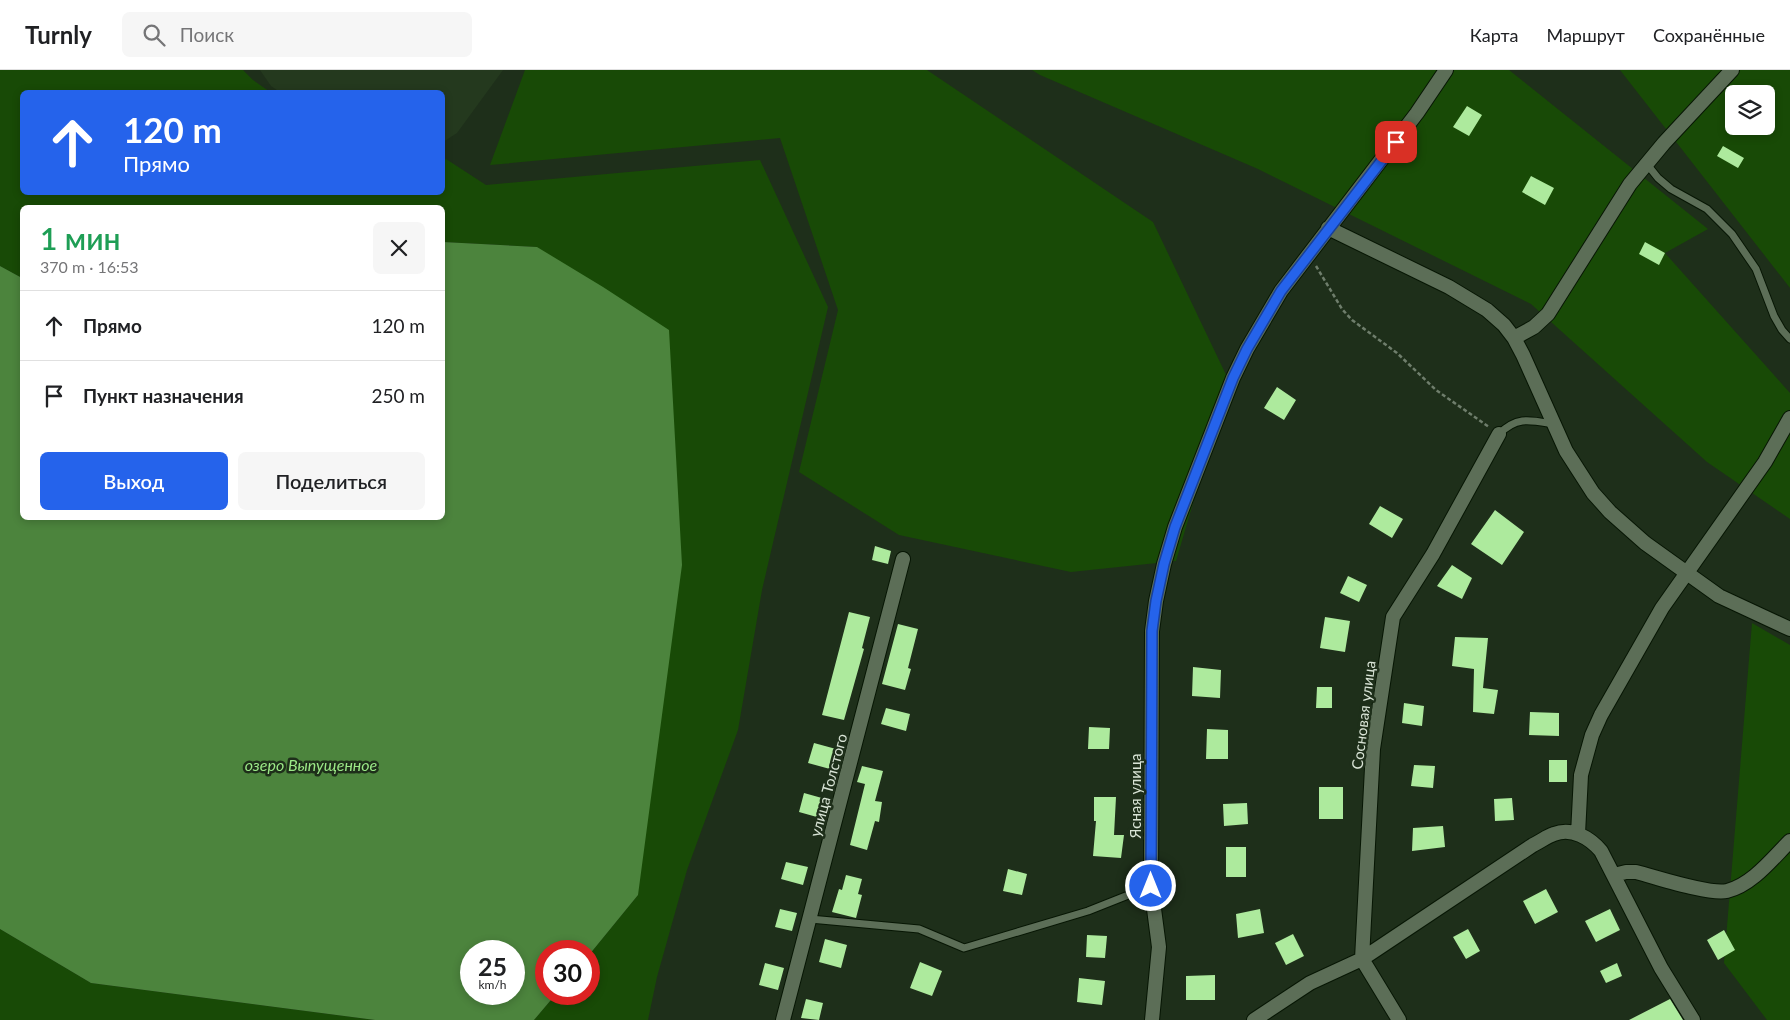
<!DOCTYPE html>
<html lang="ru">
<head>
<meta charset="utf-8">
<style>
  body { margin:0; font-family:Lato,sans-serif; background:#f6f6f6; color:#202124; height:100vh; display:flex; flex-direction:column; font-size:19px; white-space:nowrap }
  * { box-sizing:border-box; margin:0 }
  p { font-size:16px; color:#757577 }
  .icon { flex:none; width:28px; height:28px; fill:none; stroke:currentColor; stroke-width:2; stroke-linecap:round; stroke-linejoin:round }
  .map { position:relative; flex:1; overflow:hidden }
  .side { position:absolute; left:20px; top:135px; width:425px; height:315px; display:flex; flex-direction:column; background:#fff; border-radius:8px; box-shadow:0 2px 8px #0003 }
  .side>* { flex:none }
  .top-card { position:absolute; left:20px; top:20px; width:425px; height:105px; border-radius:8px; box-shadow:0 2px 8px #0003; background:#2563eb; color:#fff; overflow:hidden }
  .fabs { position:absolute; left:1725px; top:15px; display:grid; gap:10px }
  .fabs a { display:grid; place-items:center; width:50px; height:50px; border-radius:8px; background:#fff; box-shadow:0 2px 8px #0003; font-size:25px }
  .speed { position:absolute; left:460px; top:870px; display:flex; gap:10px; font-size:25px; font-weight:700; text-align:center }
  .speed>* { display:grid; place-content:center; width:65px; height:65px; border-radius:50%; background:#fff; box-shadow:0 2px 8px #0003; line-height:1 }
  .speed small { font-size:12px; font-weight:400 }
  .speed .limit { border:8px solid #d22; background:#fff; color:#111 }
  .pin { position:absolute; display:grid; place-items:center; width:42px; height:42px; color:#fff; margin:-21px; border-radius:10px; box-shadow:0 2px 8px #0006 }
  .me { position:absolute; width:55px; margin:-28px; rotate:0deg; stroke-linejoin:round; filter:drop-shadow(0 0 4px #0008) }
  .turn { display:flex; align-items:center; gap:18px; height:105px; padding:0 20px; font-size:22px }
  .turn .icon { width:65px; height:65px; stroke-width:2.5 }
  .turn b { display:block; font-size:35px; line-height:42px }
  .round { display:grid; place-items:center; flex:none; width:52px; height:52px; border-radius:8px; background:#f6f6f6 }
  .overview { display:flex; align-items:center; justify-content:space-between; height:85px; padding:0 20px }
  h1 { font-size:30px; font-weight:600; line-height:38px; color:#1e9e55 }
  .primary-button { display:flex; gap:10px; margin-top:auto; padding:10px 20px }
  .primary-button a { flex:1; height:58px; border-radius:8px; background:#2563eb; color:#fff; font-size:20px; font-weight:600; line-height:58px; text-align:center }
  .primary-button a+a { background:#f6f6f6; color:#202124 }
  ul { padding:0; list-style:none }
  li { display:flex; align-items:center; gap:15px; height:70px; padding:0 20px; border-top:1px solid #e0e0e0 }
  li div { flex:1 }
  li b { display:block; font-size:19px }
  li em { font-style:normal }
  header { display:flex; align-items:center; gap:30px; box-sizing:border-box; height:70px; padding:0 25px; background:#fff; border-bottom:1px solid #e0e0e0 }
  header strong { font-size:24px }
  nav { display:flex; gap:28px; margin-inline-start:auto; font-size:18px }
  .search { width:350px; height:45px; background:#f6f6f6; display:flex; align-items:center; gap:12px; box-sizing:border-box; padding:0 18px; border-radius:8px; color:#757577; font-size:19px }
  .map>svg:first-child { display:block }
  .built { fill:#24391e }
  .green { fill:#184a06; fill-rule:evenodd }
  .water { fill:#4c843d; fill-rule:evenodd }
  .building { fill:#adea9d }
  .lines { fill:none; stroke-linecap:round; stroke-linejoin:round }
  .service-casing { stroke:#071604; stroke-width:9 }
  .minor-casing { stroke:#071604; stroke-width:16 }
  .path { stroke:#6f7e6c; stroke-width:2.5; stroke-dasharray:4 2.5; stroke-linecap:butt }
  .service { stroke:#5c6e57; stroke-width:7 }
  .minor { stroke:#5c6e57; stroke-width:14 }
  .route-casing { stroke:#184099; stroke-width:12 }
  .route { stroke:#2563eb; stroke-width:9 }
  .labels { text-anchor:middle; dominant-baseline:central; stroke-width:5; stroke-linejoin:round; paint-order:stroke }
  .street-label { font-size:15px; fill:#d9e4d6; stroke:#1e2f1a }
  .water-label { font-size:16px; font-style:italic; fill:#9be887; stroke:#1e2f1a }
</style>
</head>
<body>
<header>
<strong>Turnly</strong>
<div class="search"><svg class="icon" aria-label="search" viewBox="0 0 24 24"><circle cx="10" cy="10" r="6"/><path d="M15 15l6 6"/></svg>Поиск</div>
<nav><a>Карта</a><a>Маршрут</a><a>Сохранённые</a></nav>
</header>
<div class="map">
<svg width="1790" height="950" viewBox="0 0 1790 950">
  <rect width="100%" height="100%" fill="#1e2f1a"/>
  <path class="built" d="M260,0h243l-46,63 -14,9 -1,-50h-162l-9,-6z"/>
  <path class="green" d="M0,0h243l10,10 17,12h-248v100h420l1,-32 3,-1 40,26 274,-25 68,147 -66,283 -24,140 -51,140 -30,107 -9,43h-114l22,-26h33v-39l49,-60 -101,-648 -94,-5 -1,-34h-420v70l-22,-12z
    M525,0h402l226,152 76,159 -53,180 -105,11 -172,-37 -100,-63 39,-162 -58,-172 -290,27z
    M1032,0h477l199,159 -43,24 125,140v126l-83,-57 -176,-158 -273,-135 -218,-94z
    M1620,0h170v218zM1734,24h32v32h-32z
    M1752,553l38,22v375h-23l-43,-57z
    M0,859l91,54 284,37h-375z"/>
  <path class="water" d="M443,172l94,5 66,40 66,43 13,235 -44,330 -49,60v-4h-43v43h10l-22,26h-159l-284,-37 -91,-54v-663l22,12v240h420zM471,881h43v43h-43z"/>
  <path class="building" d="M1467,36l15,9 -13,21 -16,-9z
    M1723,76l21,12 -6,10 -21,-12z
    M1531,106l23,12 -9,17 -23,-13z
    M1645,172l20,11 -6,12 -20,-11z
    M1277,317l19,13 -12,20 -20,-12z
    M1380,436l23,13 -11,19 -23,-14z
    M1495,440l29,22 -22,33 -31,-21z
    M875,476l16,5 -3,13 -16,-4z
    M1452,495l20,13 -10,21 -25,-13z
    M1348,506l19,9 -8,17 -19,-9z
    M849,542l21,5 -8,31 2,1 -20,71 -22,-5z
    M1325,547l25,4 -5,31 -25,-4z
    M898,554l20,5 -10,39 3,1 -6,21 -23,-6z
    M1455,567l33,1 -5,50 15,2 -4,24 -21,-2 1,-43 -22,-3z
    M1193,597l28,3 -1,28 -28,-2z
    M1317,617h15v21h-16z
    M1404,633l20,3 -2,20 -20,-3z
    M886,638l24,6 -4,17 -25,-7z
    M1530,642l29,1v23l-30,-1z
    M1089,657l21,1 -1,21h-21z
    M1207,659l21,1v29h-22z
    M814,673l22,6 -6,20 -22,-6z
    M1549,690h18v22h-18z
    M1414,695l21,1 -2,22 -22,-2z
    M862,696l21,5 -8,30 7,1 -3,20 -4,-1 -8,29 -17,-5 15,-61 -8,-2z
    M1319,717h24v32h-24z
    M804,723l25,7 -5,19 -25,-7z
    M1094,727h22l-2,38h10l-3,23 -28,-2 3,-35h-2z
    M1512,728l2,22 -19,1 -1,-22z
    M1247,733l1,21 -24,2 -1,-22z
    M1443,756l2,21 -33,4 1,-23z
    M1226,777h20v30h-20z
    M786,792l22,5 -5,18 -22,-6z
    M1008,799l19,5 -5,21 -19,-4z
    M846,805l16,4 -4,15 4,1 -6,23 -24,-6 7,-23 3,1z
    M1546,819l12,23 -23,12 -12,-23z
    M780,839l17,4 -5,18 -17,-4z
    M1260,839l4,24 -26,5 -2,-24z
    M1610,839l10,21 -24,12 -11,-21z
    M1468,859l12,22 -14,8 -13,-22z
    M1724,860l11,20 -17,10 -11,-20z
    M1293,864l11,22 -18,9 -11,-22z
    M1087,865l20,1 -2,22 -19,-1z
    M825,869l22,6 -6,23 -22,-6z
    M920,892l22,9 -10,25 -22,-8z
    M765,893l19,5 -6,22 -19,-5z
    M1617,893l5,13 -16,7 -6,-12z
    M1215,905v25h-29v-24z
    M1079,908l26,3 -3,24 -25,-3z
    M806,929l17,4 -4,17 -18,-2z
    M1670,929l13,21h-54z"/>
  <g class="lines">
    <g class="service-casing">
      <path id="service" d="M1646,93l12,15 13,11 36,20 25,25 24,35 18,47 8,14 8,9
        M1499,364c18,-18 31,-14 54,-10
        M810,849l109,10 45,19 124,-37 63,-25"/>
    </g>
    <g class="minor-casing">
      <path id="minor" d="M1328,158l121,59 38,23 17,15 10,13 9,17 43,96 27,42 17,19 35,31 74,53 71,33
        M1514,268l20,-11 14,-13 82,-130 34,-41 68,-73
        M1578,764l3,-59 11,-40 9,-20 61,-107 103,-146 25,-44
        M1614,805l12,-3h10c20,5 73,23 91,19 25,-6 45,-32 63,-50
        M783,950l120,-461
        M1152,950l7,-73 -8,-61 1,-255 4,-30 8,-37 11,-37 58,-149 14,-29 34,-58 136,-178 29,-43
        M1254,950l56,-37 52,-24 171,-114c7,-3 14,-9 21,-11 18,-7 36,4 47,17l60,117 32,52
        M1399,950l-37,-61 11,-210 20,-132 40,-63 66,-120"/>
    </g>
    <path class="path" d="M1316,196l26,43 10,11 45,33 39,37 53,37"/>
    <use href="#service" class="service"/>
    <use href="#minor" class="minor"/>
  </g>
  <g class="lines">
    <g class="route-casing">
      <path id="route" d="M1151,816l1,-255 4,-30 8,-37 11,-37 58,-149 14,-29 34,-58 115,-149"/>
    </g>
    <use href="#route" class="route"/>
  </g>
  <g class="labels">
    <g class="street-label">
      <text transform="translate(1363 645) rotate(-83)">Сосновая улица</text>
      <text transform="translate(828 715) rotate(-75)">улица Толстого</text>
      <text transform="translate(1135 726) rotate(-90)">Ясная улица</text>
    </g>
    <g class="water-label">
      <text x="311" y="694">озеро Выпущенное</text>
    </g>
  </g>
</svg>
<div class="fabs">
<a><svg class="icon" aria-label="layers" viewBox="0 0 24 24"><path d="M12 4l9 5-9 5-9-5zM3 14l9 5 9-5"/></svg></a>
</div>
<div class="speed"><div>25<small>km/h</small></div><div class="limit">30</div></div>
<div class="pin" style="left:1396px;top:72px;background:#d93025"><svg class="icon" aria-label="arrive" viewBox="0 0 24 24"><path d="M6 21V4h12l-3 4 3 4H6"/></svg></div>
<svg class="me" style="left:1151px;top:816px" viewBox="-20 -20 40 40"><circle r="17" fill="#2563eb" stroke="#fff" stroke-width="3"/><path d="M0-11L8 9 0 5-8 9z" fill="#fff"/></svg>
<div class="top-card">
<div class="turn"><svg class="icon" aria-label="ahead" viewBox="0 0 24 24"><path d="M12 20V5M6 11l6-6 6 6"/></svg><div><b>120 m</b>Прямо</div></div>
</div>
<section class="side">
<div class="overview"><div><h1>1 мин</h1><p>370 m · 16:53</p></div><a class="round"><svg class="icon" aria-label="close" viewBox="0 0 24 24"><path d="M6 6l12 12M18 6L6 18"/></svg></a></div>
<ul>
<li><svg class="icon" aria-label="ahead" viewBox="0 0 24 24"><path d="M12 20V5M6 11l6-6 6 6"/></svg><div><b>Прямо</b></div><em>120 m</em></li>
<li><svg class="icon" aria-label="arrive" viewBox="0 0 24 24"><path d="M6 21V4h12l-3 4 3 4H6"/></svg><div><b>Пункт назначения</b></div><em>250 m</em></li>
</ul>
<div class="primary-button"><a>Выход</a><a>Поделиться</a></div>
</section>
</div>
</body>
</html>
